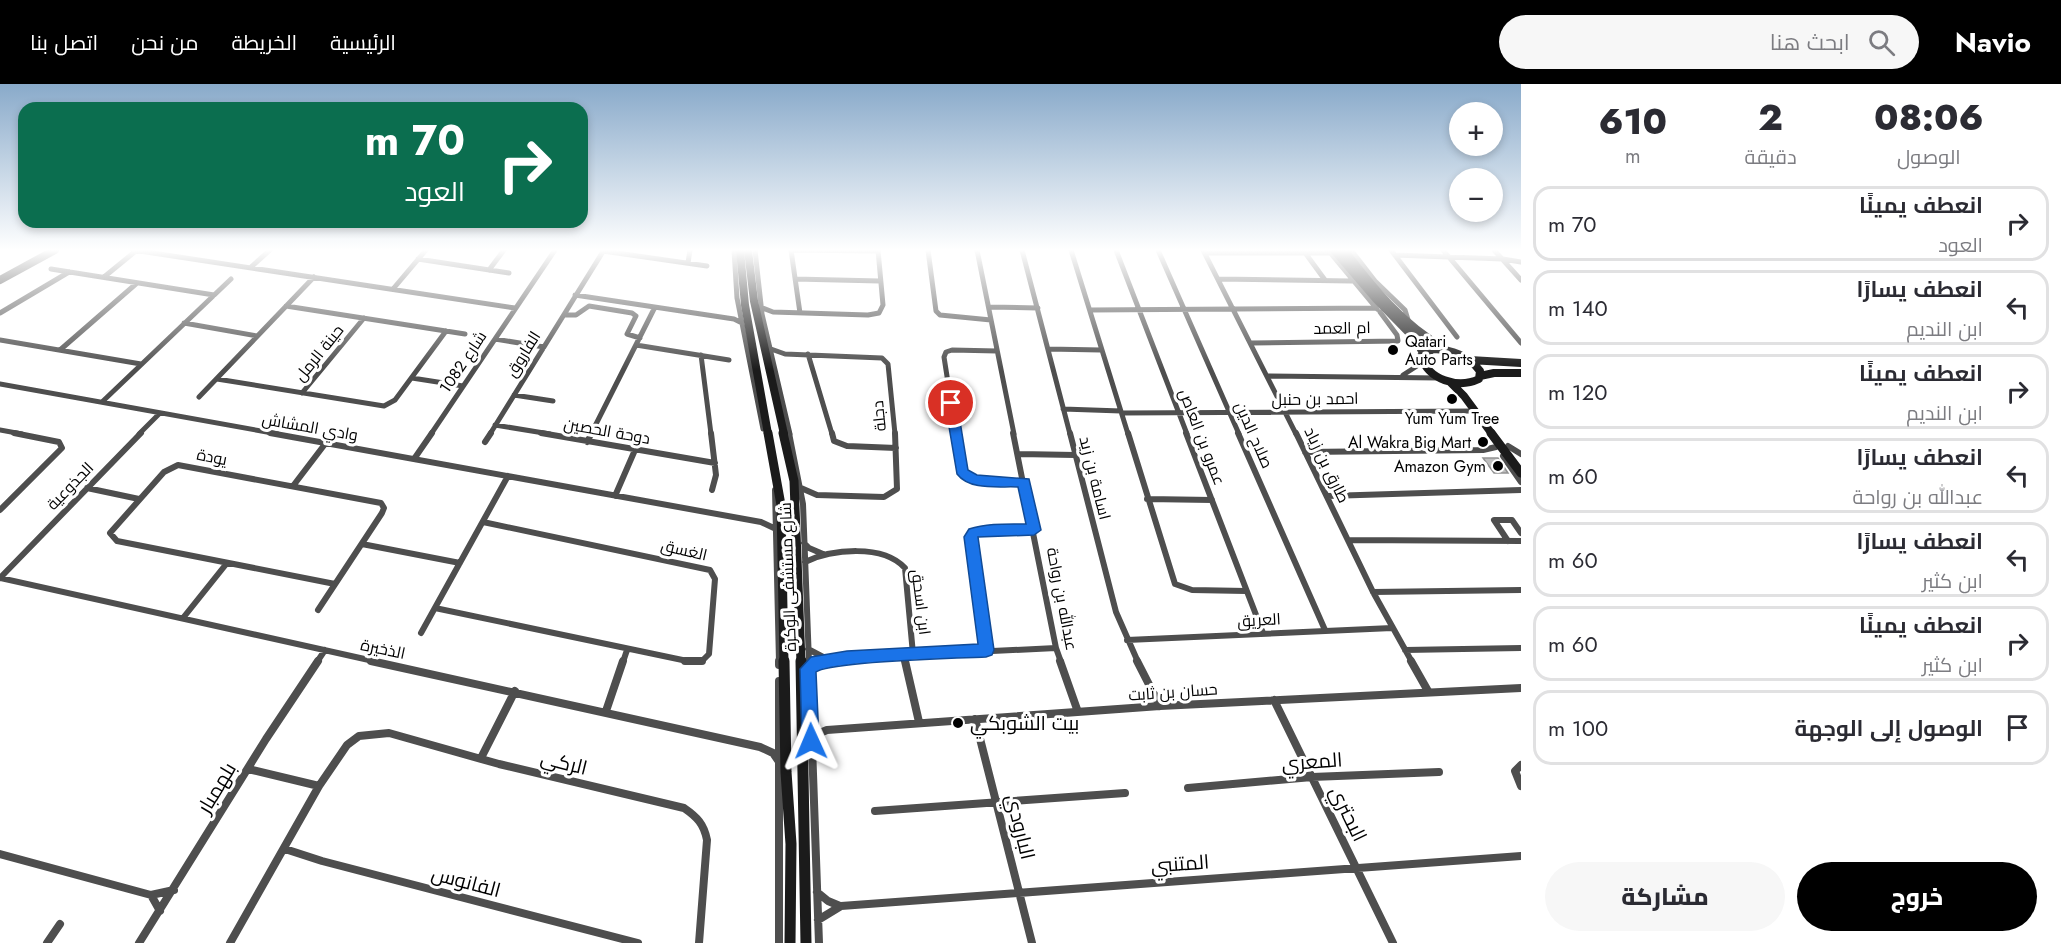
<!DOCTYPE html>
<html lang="ar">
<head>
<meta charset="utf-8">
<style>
  body { margin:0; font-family:Jost,Cairo,sans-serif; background:#f7f7f7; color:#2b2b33; direction:rtl; height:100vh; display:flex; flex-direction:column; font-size:22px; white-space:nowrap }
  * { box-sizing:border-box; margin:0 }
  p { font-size:20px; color:#7c7c81 }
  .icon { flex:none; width:33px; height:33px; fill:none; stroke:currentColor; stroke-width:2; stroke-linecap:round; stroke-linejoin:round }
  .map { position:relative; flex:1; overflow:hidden; direction:ltr }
  .details { display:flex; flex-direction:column; background:#fff; width:540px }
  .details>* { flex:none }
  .guide { position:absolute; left:18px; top:18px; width:570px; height:126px; border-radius:18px; box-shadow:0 3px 9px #0003; direction:rtl; background:#0b6e4f; color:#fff; overflow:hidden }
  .buttons { position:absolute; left:1449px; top:18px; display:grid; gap:12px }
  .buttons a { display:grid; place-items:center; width:54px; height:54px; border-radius:50%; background:#fff; box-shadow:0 3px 9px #0003; font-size:30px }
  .pin { position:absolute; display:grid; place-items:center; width:51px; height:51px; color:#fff; margin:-26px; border:3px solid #fff; border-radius:50%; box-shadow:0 2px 6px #0007 }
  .me { position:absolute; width:66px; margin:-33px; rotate:359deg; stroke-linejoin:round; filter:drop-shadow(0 0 4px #0008) }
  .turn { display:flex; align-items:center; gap:21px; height:126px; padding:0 24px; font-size:27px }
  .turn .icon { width:78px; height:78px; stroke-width:2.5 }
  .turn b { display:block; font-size:42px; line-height:51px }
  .eta { display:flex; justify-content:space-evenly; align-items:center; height:102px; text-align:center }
  .eta b { font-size:36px; font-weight:800; line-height:42px }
  .button { display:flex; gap:12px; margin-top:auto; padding:12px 24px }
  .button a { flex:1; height:69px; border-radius:36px; background:#000; color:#fff; font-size:24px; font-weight:800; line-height:69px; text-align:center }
  .button a+a { background:#f7f7f7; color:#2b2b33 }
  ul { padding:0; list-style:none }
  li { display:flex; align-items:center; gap:18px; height:75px; margin:0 12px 9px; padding:0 12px; border:3px solid #e1e1e2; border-radius:18px }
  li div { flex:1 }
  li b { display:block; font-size:22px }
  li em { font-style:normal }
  header { display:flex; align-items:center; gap:36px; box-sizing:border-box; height:84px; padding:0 30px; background:#000; color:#fff }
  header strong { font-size:28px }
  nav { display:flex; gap:33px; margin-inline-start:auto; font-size:21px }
  .search { width:420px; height:54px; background:#f7f7f7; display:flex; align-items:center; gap:15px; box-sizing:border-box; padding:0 21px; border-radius:33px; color:#7c7c81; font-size:22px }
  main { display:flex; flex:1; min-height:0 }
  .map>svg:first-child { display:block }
  .building { fill:#bebebe; stroke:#929292; stroke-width:1.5 }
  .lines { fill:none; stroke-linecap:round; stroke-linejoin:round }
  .street-far2 { stroke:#4e4e4e; stroke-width:5 }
  .street-far1 { stroke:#4e4e4e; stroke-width:6 }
  .street { stroke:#4e4e4e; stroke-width:8 }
  .secondary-far2 { stroke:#1b1b1b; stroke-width:8 }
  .secondary-far1 { stroke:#1b1b1b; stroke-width:9 }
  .secondary { stroke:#1b1b1b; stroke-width:11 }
  .route { fill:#1a73e8; stroke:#114b97; stroke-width:1.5 }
  .poi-dot { fill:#000; stroke:#fff; stroke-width:2 }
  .labels { text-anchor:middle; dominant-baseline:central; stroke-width:6; stroke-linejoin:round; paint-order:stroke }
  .street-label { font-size:16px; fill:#000; stroke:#fff }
  .poi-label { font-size:16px; fill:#000; stroke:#fff; text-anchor:end }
  .near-poi-label { font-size:20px; fill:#000; stroke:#fff; text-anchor:start }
  .near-street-label { font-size:20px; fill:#000; stroke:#fff }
</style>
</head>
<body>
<header>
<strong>Navio</strong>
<div class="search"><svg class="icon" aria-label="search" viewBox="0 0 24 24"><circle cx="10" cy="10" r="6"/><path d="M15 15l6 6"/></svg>ابحث هنا</div>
<nav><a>الرئيسية</a><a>الخريطة</a><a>من نحن</a><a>اتصل بنا</a></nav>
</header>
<main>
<section class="details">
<div class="eta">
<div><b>08:06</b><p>الوصول</p></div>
<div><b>2</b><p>دقيقة</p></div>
<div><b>610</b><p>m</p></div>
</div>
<ul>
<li><svg class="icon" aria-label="right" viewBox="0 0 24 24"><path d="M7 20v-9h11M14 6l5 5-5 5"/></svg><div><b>انعطف يمينًا</b><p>العود</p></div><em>70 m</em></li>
<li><svg class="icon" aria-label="left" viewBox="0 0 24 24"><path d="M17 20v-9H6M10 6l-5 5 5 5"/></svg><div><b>انعطف يسارًا</b><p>ابن النديم</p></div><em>140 m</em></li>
<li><svg class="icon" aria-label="right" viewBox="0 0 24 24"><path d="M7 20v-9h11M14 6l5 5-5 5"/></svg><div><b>انعطف يمينًا</b><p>ابن النديم</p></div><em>120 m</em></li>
<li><svg class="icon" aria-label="left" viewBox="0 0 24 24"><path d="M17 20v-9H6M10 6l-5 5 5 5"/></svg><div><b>انعطف يسارًا</b><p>عبدالله بن رواحة</p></div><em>60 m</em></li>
<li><svg class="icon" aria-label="left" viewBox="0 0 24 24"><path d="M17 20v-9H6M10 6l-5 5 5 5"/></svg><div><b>انعطف يسارًا</b><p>ابن كثير</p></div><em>60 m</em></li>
<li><svg class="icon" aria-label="right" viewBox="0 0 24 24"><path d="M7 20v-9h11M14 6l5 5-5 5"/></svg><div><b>انعطف يمينًا</b><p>ابن كثير</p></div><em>60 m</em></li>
<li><svg class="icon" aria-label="arrive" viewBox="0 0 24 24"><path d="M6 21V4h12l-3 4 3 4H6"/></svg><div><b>الوصول إلى الوجهة</b></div><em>100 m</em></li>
</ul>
<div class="button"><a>خروج</a><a>مشاركة</a></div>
</section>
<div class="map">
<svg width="1521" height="859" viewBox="0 0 1521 859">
  <rect width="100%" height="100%" fill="#fff"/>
  <path class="building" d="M1483,374h15l10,15h-14z"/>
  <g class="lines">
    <path class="street-far2" d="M133,166l382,58
      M734,166l3,48 26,131
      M755,166l7,64 28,120
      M791,166l87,1
      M791,166l9,63
      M928,166l8,61 4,4 51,5
      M977,166l37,184
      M1022,166l48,184
      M1071,166l57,184
      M1116,166l71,184
      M1158,166l81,184
      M1203,166l93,184
      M1328,166l49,59
      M1351,166l24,31 30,29 4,13
      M1391,166l66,87
      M1443,166l78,93
      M1494,166l27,30
      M603,167l104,15
      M1205,169h125
      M1306,170l19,26
      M1395,171l108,4 18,3
      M418,175l91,14
      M688,179l2,-13
      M251,183l19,-17
      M51,185l163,26
      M489,186l15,-20
      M104,193l33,-27
      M795,195l85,2
      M1218,195l134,2
      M393,205l33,-39
      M575,211l159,24 8,4
      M286,222l179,28
      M760,223l13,5 95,3 11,-2 4,-8 -5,-55
      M989,223l49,1
      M1090,226l286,-2
      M0,229l69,-41
      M564,231h12l13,-9 43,7 4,3 -9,18 13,4
      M184,239l73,13
      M495,255l49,8
      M0,256l141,24
      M1251,259l147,-2 -1,-6 -17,-23
      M636,261l93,15
      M771,265l14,5 97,4 6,6 7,70
      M1048,265l53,1
      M60,266l77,-67
      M808,270l24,80
      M701,271l10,79
      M1403,291l14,-9 4,-6
      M1268,292l171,2
      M412,294l51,8
      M217,295l167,27 11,-6 51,-69
      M0,300l278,50
      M302,309l62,-75
      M514,311l39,6
      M199,313l115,-120
      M102,318l129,-123
      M1063,325l58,2
      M1122,329l350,-2
      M495,341l55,9
      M0,346l22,4
      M139,350l21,-21
      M431,350l124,-184
      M490,350l114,-184
      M591,350l64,-127
      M956,350l-12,-77 2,-5 6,-2 45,1"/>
    <path class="street-far1" d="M270,349l491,89 15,7 5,10
      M541,349l174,30
      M711,349l5,42 -4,15
      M789,349l14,71 6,158
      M832,349l2,8 13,5 49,2
      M956,349c2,11 1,27 6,37 7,17 47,12 62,12
      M1013,349l43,215 5,14
      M1070,349l46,179 22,50
      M1128,349l47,151 17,6 54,1
      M1186,349l77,200
      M1238,349l87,197
      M1296,349l77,159 39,70
      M485,358l6,-9
      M587,358l5,-9
      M1508,362l13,8
      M1305,368l178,-2 13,-3
      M1019,370l56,1
      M1503,372l18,26
      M414,375l18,-26
      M293,402l32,-42
      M87,404l52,11
      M801,404l16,7 67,2 13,-8 -2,-56
      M775,406l4,172
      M615,412l20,-46
      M1328,412l193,-6
      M1147,415l65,1
      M0,426l62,-62 -3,-6 -45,-9
      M1349,456l172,1
      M1508,457l-14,-21h18l9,13
      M804,459l5,5 14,6
      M362,460l98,19
      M805,478c27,-13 78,-18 100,6l8,86
      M0,494l378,84
      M0,494l141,-145
      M1373,508l148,-2
      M435,524l257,54 10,-1 7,-7 6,-75 -5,-9 -227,-48
      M318,526l64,-97 2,-5 -3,-5 -203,-38 -14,7 -54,61 7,8 218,43
      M183,534l44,-55
      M421,549l87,-157
      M1127,556l265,-12
      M808,565l19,10
      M986,566l-15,-113 3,-4 13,-3h47
      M1405,566l116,-2
      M904,570l2,8
      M317,578l8,-12
      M623,578l4,-12
      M817,578l11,-3 228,-11"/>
    <path class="street" d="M371,577l389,86 13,6 11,16
      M685,577h17
      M779,577v4
      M809,577l10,282
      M905,577l14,61
      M1060,577l18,51
      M1137,577l23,45
      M1411,577l17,30
      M808,585l14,-8
      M779,597v262
      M1274,616l119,243
      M606,627l17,-50
      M975,635l57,224
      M811,657l4,-6 12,-5 333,-24 361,-18
      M481,674l34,-67
      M1521,681l-6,6 6,15
      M248,685l71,17
      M1188,704l124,-11 127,-5
      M875,727l250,-18
      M285,765l37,12 316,82
      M0,770l151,41 23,-5
      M817,808l11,9 12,5
      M151,811l9,16
      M818,836l23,-14 680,-50
      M47,859l13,-19
      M139,859l127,-204 52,-78
      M230,859l89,-157 28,-41 12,-9 30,-3 110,31 185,44c13,9 20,16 23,32l-8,103"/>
    <path class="secondary-far2" d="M740,166l5,55 23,129
      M748,166l6,51 30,133
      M1334,166l42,49 40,41 7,13
      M1344,166c28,37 59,75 100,98
      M0,196l55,-30
      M1433,265c19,1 35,6 47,22l-1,8c-21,10 -51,1 -58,-23z
      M1470,276l51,3
      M1480,292l14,-3h27
      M1451,299l13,13 28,38"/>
    <path class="secondary-far1" d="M768,349l13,72 3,157
      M783,349l11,48 7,181
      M1491,349l30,40"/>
    <path class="secondary" d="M784,577l2,111 5,72 -1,99
      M801,577l5,282"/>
  </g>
  <linearGradient id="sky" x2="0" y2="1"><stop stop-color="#89aaca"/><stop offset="0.58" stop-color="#fff"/><stop offset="1" stop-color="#fff" stop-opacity="0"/></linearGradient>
  <rect width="1521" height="286" fill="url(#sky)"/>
  <path class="route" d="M951,314l6,5 11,67 9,5 52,4 12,51 -7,5 -56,2 16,113 -2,5 -6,2c-26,1 -156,4 -170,15l3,69 -2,5 -6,3 -6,-3 -3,-5 -2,-72 11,-12 36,-6 131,-7 -14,-107 5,-8c18,-6 38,-5 57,-5l-8,-37c-19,-1 -48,4 -61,-13l-12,-71z"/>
  <g class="poi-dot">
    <circle cx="1393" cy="266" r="6"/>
    <circle cx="1452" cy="315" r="6"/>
    <circle cx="1483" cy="358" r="6"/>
    <circle cx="1498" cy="382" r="6"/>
    <circle cx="958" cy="639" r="6"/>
  </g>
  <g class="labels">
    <g class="street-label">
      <text transform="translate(1342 244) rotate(-1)">ام العمد</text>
      <text transform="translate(319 269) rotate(-51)">حينة الرمل</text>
      <text transform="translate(523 270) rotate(-58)">الفاروق</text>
      <text transform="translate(463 278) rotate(-56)">شارع 1082</text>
      <text transform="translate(1315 315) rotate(-1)">احمد بن حنبل</text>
      <text transform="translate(879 332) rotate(-96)">دجلة</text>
      <text transform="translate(310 343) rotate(10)">وادي المشاش</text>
      <text transform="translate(607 347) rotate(10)">دوحة الحصين</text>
      <text transform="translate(1254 351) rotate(66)">صلاح الدين</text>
      <text transform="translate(1202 353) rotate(69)">عمرو بن العاص</text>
      <text transform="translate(212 373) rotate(11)">يودة</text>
      <text transform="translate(1327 381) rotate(64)">طارق بن زياد</text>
      <text transform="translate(1095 394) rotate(76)">اسامة بن زيد</text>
      <text transform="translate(70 402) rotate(-46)">الجذوعية</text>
      <text transform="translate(684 466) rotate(13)">الغسق</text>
      <text transform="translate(788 493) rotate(-92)">شارع مستشفى الوكرة</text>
      <text transform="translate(1062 515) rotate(79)">عبدالله بن رواحة</text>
      <text transform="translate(921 518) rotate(83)">ابن اسحق</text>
      <text transform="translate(1259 536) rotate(-3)">العريق</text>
      <text transform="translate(383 565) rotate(12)">الذخيرة</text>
      <text transform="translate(1173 608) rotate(-4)">حسان بن ثابت</text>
    </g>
    <g class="poi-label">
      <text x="1405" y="257" text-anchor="start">Qatari<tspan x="1405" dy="18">Auto Parts</tspan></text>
      <text x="1452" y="334" text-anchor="middle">Yum Yum Tree</text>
      <text x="1471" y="358">Al Wakra Big Mart</text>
      <text x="1486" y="382">Amazon Gym</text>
    </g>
    <g class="near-poi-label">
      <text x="970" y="639">بيت الشوبكي</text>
    </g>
    <g class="near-street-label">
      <text transform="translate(1312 678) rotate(-4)">المعري</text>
      <text transform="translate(564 679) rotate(14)">الركي</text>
      <text transform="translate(217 704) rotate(-59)">بلهمبار</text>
      <text transform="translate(1348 730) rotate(64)">البحتري</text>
      <text transform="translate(1020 743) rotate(76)">البارودي</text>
      <text transform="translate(1180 780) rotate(-4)">المتنبي</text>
      <text transform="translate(466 798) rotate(15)">الفانوس</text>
    </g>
  </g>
</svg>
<div class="buttons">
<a>+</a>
<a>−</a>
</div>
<div class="pin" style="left:951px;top:319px;background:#d93025"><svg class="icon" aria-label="arrive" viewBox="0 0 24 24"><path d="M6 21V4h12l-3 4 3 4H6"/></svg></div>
<svg class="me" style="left:811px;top:657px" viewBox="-20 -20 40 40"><path d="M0-17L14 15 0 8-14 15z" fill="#1a73e8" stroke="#fff" stroke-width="4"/></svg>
<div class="guide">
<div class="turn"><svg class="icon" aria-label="right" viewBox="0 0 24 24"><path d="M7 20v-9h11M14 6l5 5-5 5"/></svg><div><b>70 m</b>العود</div></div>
</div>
</div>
</main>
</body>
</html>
